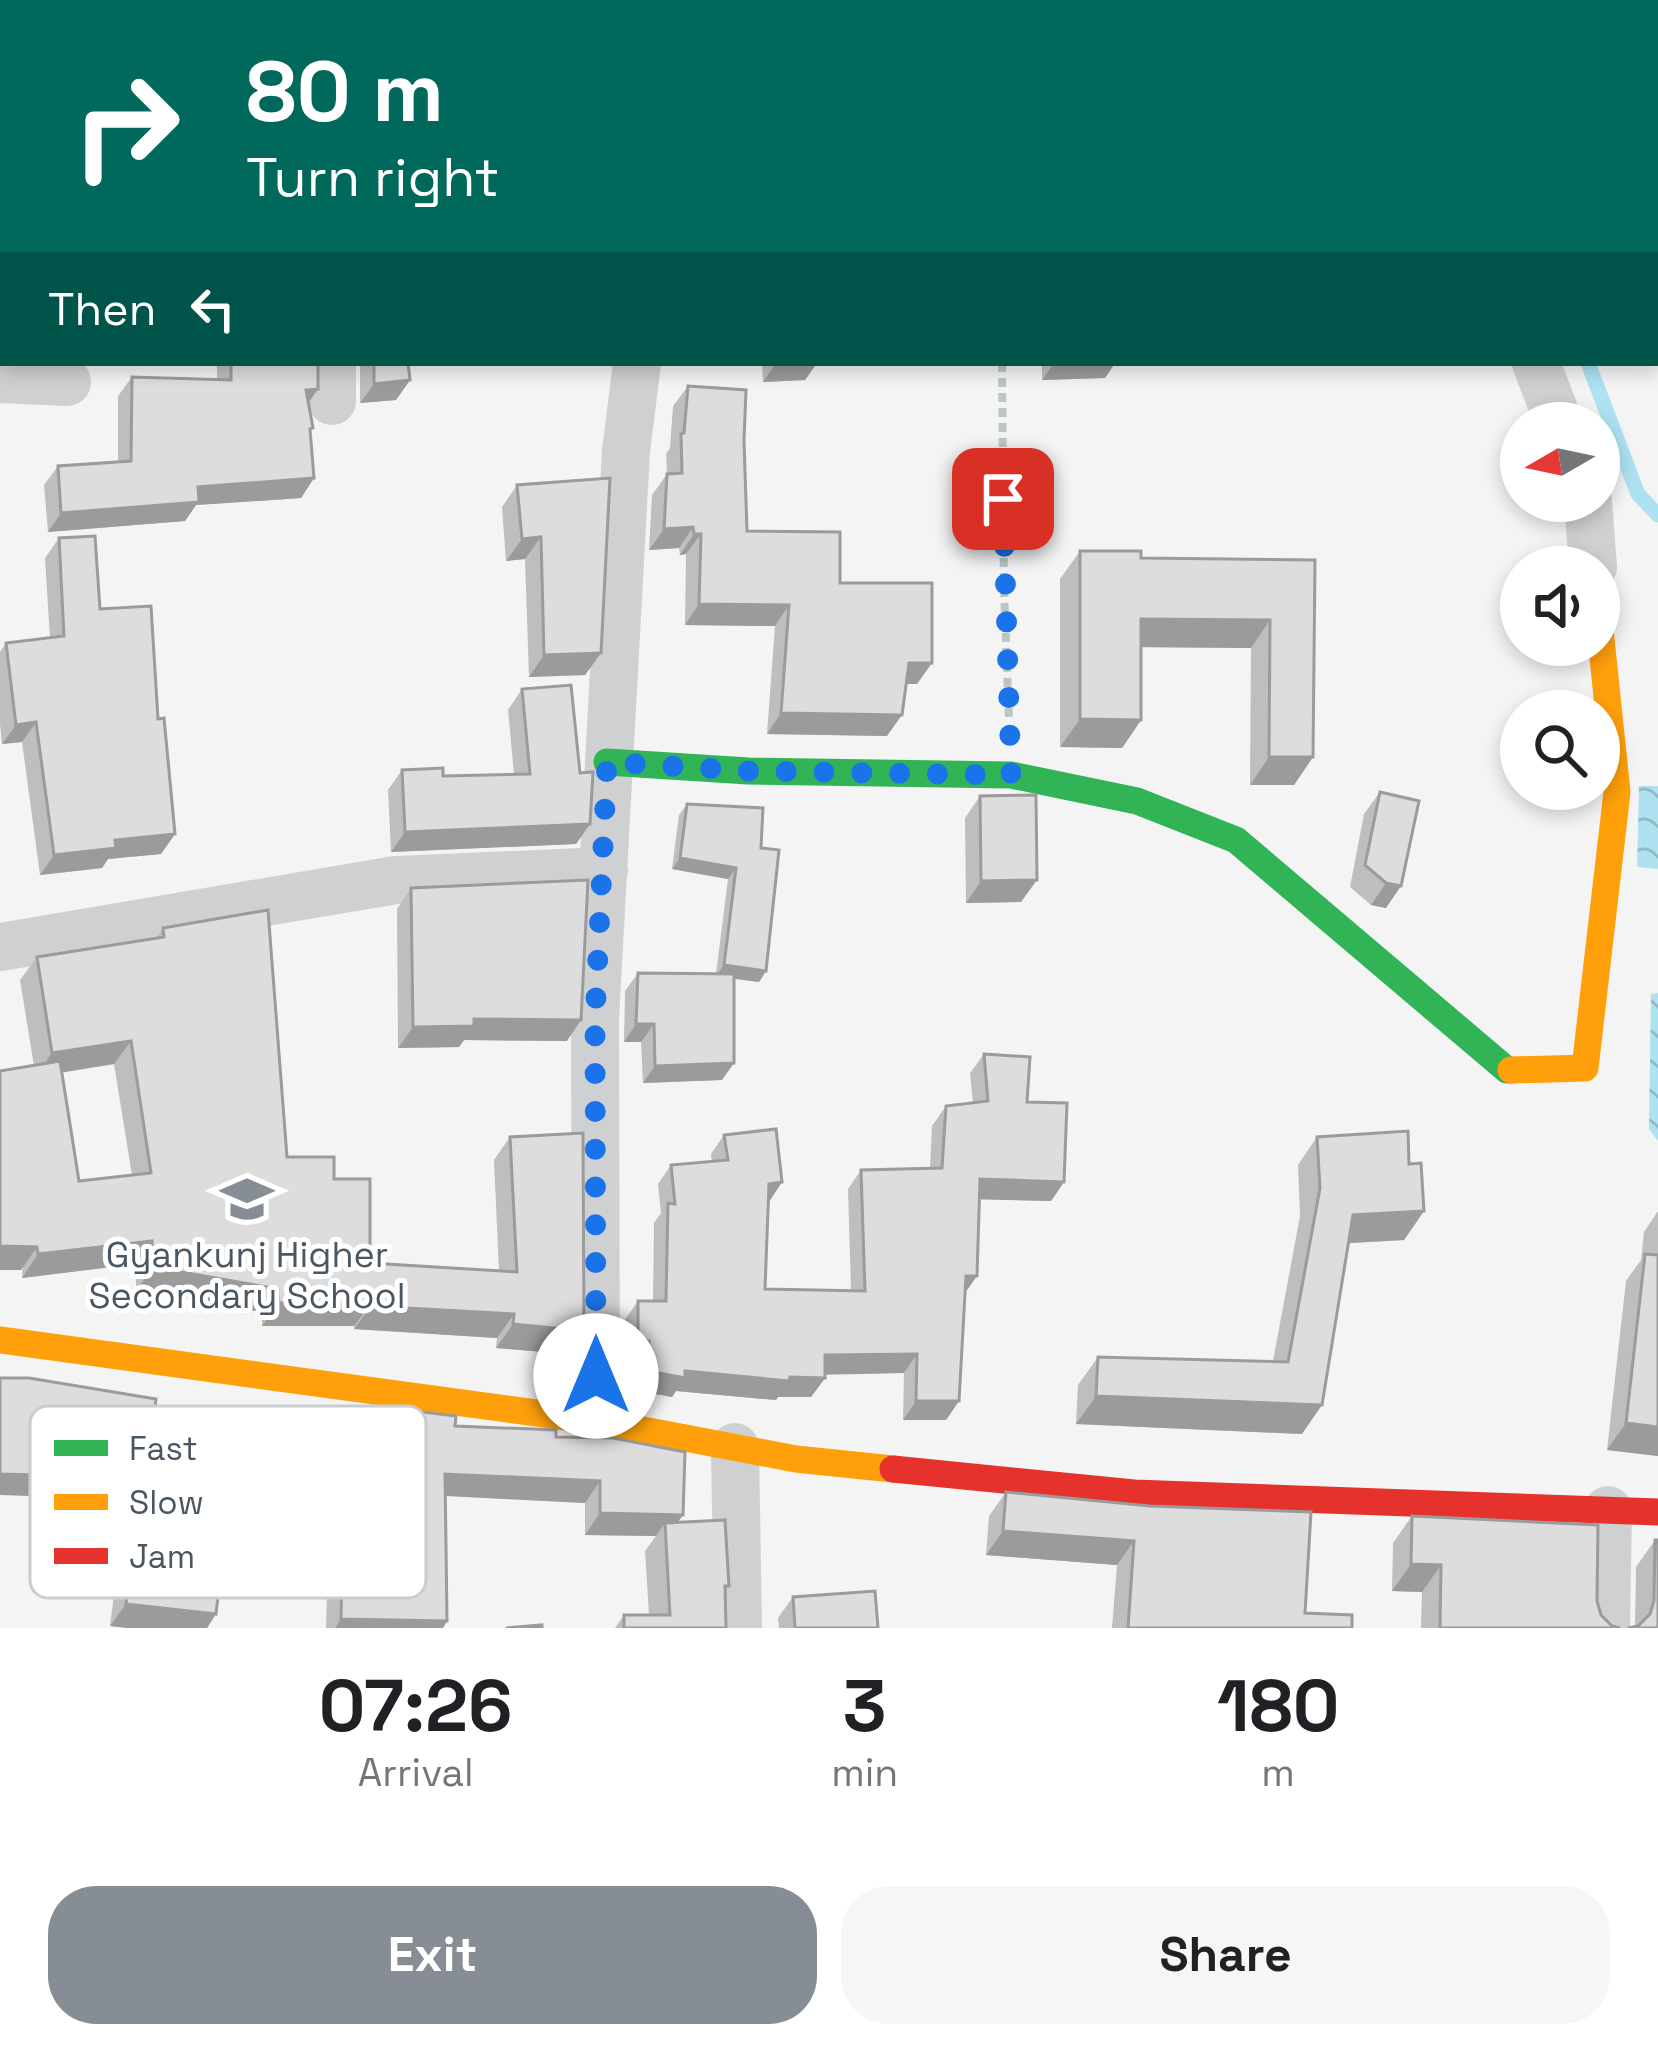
<!DOCTYPE html>
<html lang="en">
<head>
<meta charset="utf-8">
<style>
  body { margin:0; font-family:"Space Grotesk",sans-serif; background:#f6f6f6; color:#202124; height:100vh; display:flex; flex-direction:column; font-size:45px; white-space:nowrap }
  * { box-sizing:border-box; margin:0 }
  p { font-size:39px; color:#757577 }
  .icon { flex:none; width:66px; height:66px; fill:none; stroke:currentColor; stroke-width:2; stroke-linecap:round; stroke-linejoin:round }
  .map { position:relative; height:1628px; overflow:hidden }
  .panel { display:flex; flex-direction:column; background:#fff; flex:1 }
  .panel>* { flex:none }
  .top-card { position:absolute; left:0px; top:0px; width:1659px; height:366px; box-shadow:0 6px 18px #0003; background:#00695c; color:#fff; overflow:hidden }
  .needle { width:78px; rotate:261deg }
  .fabs { position:absolute; left:1500px; top:402px; display:grid; gap:24px }
  .fabs a { display:grid; place-items:center; width:120px; height:120px; border-radius:50%; background:#fff; box-shadow:0 6px 18px #0003; font-size:60px }
  .pin { position:absolute; display:grid; place-items:center; width:102px; height:102px; color:#fff; margin:-51px; border-radius:24px; box-shadow:0 6px 18px #0006 }
  .me { position:absolute; width:132px; margin:-66px; rotate:0deg; stroke-linejoin:round; filter:drop-shadow(0 0 9px #0008) }
  .turn { display:flex; align-items:center; gap:42px; height:252px; padding:0 48px; font-size:54px }
  .turn .icon { width:156px; height:156px; stroke-width:2.5 }
  .turn b { display:block; font-size:84px; line-height:102px }
  .then { display:flex; align-items:center; height:114px; padding:0 48px; background:#0003; gap:24px; font-size:45px }
  .eta { display:flex; justify-content:space-evenly; align-items:center; height:204px; text-align:center }
  .eta b { font-size:72px; font-weight:600; line-height:84px }
  .action { display:flex; gap:24px; margin-top:auto; padding:24px 48px }
  .action a { flex:1; height:138px; border-radius:48px; background:#868d94; color:#fff; font-size:48px; font-weight:600; line-height:138px; text-align:center }
  .action a+a { background:#f6f6f6; color:#202124 }
  .map>svg:first-child { display:block }
  .water { fill:url(#water-waves) }
  .lines { fill:none; stroke-linecap:round; stroke-linejoin:round }
  .stream { stroke:#aee2f0; stroke-width:15 }
  .path { stroke:#bcc7c4; stroke-width:8; stroke-dasharray:9 6; stroke-linecap:butt }
  .street { stroke:#ced0d2; stroke-width:48 }
  .fast { stroke:#30b455; stroke-width:27 }
  .slow { stroke:#ff9f0a; stroke-width:27 }
  .jam { stroke:#e5322d; stroke-width:27 }
  .wall { fill:#bebebf; fill-rule:evenodd }
  .shaded-wall { fill:#9b9b9b }
  .building { fill:#ddddde; stroke:#9b9b9b; stroke-width:3 }
  .route { stroke:#1a73e8; stroke-width:21; stroke-dasharray:0 37.8 }
  .labels { text-anchor:middle; dominant-baseline:central; stroke-width:10; stroke-linejoin:round; paint-order:stroke }
  .poi-label { font-size:36px; fill:#4a5661; stroke:#fff }
  .key { fill:#fff; stroke:#c9ccd0; stroke-width:3 }
  .key-label { font-size:33px; fill:#4a5661 }
</style>
</head>
<body>
<div class="map">
<svg width="1658" height="1628" viewBox="0 0 1658 1628">
  <defs>
    <pattern id="water-waves" width="16" height="10" patternUnits="userSpaceOnUse" patternTransform="scale(3)"><rect width="16" height="10" fill="#aee2f0"/><path d="M0 5q4-4 8 0t8 0" fill="none" stroke="#90bac6"/></pattern>
  </defs>
  <rect width="100%" height="100%" fill="#f4f4f4"/>
  <path class="water" d="M1639,786h19v83l-21,-2z
    M1658,993v148l-9,-12 2,-135z"/>
  <g class="lines">
    <path class="stream" d="M1504,3l1,-3
      M1588,363l50,131 20,21"/>
    <path class="path" d="M1008,3v-3
      M1002,363l2,226 5,131"/>
    <path class="street" d="M301,0l1,3
      M720,0v3
      M1462,3v-3
      M1536,363l23,60
      M0,379l67,3
      M332,401v-38
      M1588,501l5,66
      M0,947l396,-67 208,-9
      M596,1421l-1,-402 31,-568 11,-88
      M735,1447l3,181
      M1606,1628l2,-118"/>
    <path class="fast" d="M607,762l141,9 263,4 126,26 99,39 271,230h4"/>
    <path class="slow" d="M1511,1070l74,-2 32,-276 -18,-172
      M0,1340l596,81 200,38 97,10"/>
    <path class="jam" d="M893,1469l241,24 524,19"/>
  </g>
  <path class="wall" d="M59,0h98v3h-98z
    M377,0h171v3h-171z
    M3,70v117h-3v-113z
    M217,363h101l-9,40 5,75 -13,20 -105,7 -11,16 -137,11 -4,-47 14,-19 60,-4v-66l14,-19 85,2z
    M360,363h48l2,17 -14,20 -36,3z
    M762,363h55l-12,17 -42,2z
    M1042,363h73l-10,15 -63,2z
    M688,386l56,54 3,91 93,52 77,101h-11l-19,52 -120,-2 8,-108 -90,-1 1,-71 -6,1 -1,-7 -30,2 3,-55 15,-21 -1,-20 4,-6 3,-42z
    M517,485l84,168 -16,22 -56,2 -4,-118 -19,2 -4,-54z
    M59,538l41,71 58,110 17,115 -14,20 -53,5 -6,9 -62,7 -18,-133 -20,2 -2,-20v-72l6,-9 44,-5 -5,-80z
    M1080,551l61,7 174,2 -2,197 -19,28h-44l1,-137 -110,-1v73l-19,28 -62,-1v-168z
    M522,689l58,84 10,51 -14,20 -185,8 -3,-62 14,-20 41,6 71,-2 -6,-64z
    M1380,792l39,9 -33,107 -15,-3 -21,-18 14,-73z
    M980,796l41,106 -55,1 -1,-85z
    M687,804l74,44 5,123 -7,11 -25,-3 -12,101 -79,3 -2,-41h-17l1,-51 13,-18 78,1 12,-95 -56,-10 7,-54z
    M411,888l156,153 -103,-1 -5,7 -61,1 -1,-139z
    M163,928l124,229 47,22 36,84 129,8 -5,-111 16,-23 57,217 -71,-6 1,-10 -143,-9v-3h-92v-14l-126,-21v-27l-114,14 12,-212 -14,-86 17,-23 119,-19zM114,1064l18,111 -53,6 -18,-109z
    M984,1054l43,48 37,80 -13,19 -72,-2 -14,93 -6,109 -13,19h-43l1,-47 -79,1v4l-14,19h-33l-2,3 -100,-9 -4,6 -37,-7v-30l-11,-1v-38l14,-20h15l1,-78 7,-10 -3,-29 13,-19 41,-3 -1,-8 13,-19 45,67 -4,87 86,1 -3,-101 13,-19 69,-2 2,-42 14,-20 27,-3 -3,-30z
    M1317,1137l92,27 15,47 -20,29 -55,3 -47,191 -226,-10 2,-39 20,-28 175,4 27,-145 -2,-51z
    M1658,1211v245l-51,-6 19,-169 15,-21 3,-28z
    M29,1378l107,89 -10,-1 -6,44 -14,20 -49,-7 3,-26z
    M373,1406l82,20 101,11 121,85 52,64 -4,5 1,37h-111l9,-13h25l-4,-64 11,-15 -71,-1v-32l-140,-7 2,125 -4,7h-117l2,-72 -104,-8 -8,66 -9,14h-79l-18,-2 10,-80 15,-23 76,9 8,-91 15,-22 124,11z
    M1006,1492l144,14 155,107 47,15h-240l5,-63 -131,-10 3,-39z
    M1412,1516l185,85 4,14 11,11 8,2h-199l1,-36 -30,-1 1,-48z
    M1655,1540l3,88 -23,-1 1,-60z
    M793,1597l85,31h-99l-1,-10z"/>
  <path class="shaded-wall" d="M388,0h55l-2,3h-55z
    M1146,0h84l-2,3h-84z
    M776,363h41l-12,17 -42,2z
    M1054,363h61l-10,15 -63,2z
    M410,380l-14,20 -36,3 14,-19z
    M318,389l-13,19 1,-18z
    M314,478l-13,20 -105,7 -11,16 -137,11 13,-19 137,-26z
    M693,527l-14,21 -30,2 15,-21z
    M694,534h7l-15,20 -6,1z
    M541,537l-16,22 -19,2 16,-22z
    M699,604l90,1 -14,21 -90,-1z
    M1141,619l129,1 -19,28 -129,-1z
    M601,653l-16,22 -56,2 15,-22z
    M909,663h23l-15,21h-23z
    M781,713l121,2 -15,21 -120,-2z
    M1080,719l61,1 -19,28 -62,-1z
    M36,722l-14,20 -20,2 14,-19z
    M1269,757h44l-19,28h-44z
    M590,824l-14,20 -185,8 14,-20z
    M175,834l-14,20 -53,5 -6,9 -62,7 14,-20 61,-15z
    M680,858l56,10 -8,11 -56,-10z
    M1037,880l-16,22 -55,1 15,-22z
    M1386,883l15,3 -15,22 -15,-3z
    M724,965l42,6 -7,11 -43,-6z
    M474,1019l107,1 -14,21 -103,-1 -5,7 -61,1 15,-21z
    M636,1024h18l-13,18h-17z
    M131,1041l-17,23 -79,13 17,-24z
    M734,1063l-12,17 -79,3 12,-17z
    M980,1179l84,3 -13,19 -85,-2z
    M782,1182l-13,20v-18z
    M1424,1211l-20,29 -71,4 20,-29z
    M152,1241l-16,23 -114,14 16,-24z
    M0,1246l37,1 -16,23h-21z
    M153,1267l125,22 -16,23 -126,-21z
    M966,1276h11l-14,20z
    M279,1303h92l-17,23h-92z
    M371,1306l143,8 -17,24 -143,-9z
    M513,1324l71,7 -17,23 -71,-6z
    M638,1340l11,1 -14,19 -11,-1z
    M917,1354l-13,19 -92,2 13,-20z
    M648,1371h37l140,7 -14,19h-33l-2,3 -100,-9 -4,6 -37,-7z
    M1096,1396l226,9 -20,29 -226,-10z
    M916,1401h43l-13,19h-43z
    M1626,1423l32,4v29l-51,-6z
    M129,1444l21,2 -14,21 -21,-3z
    M0,1474l74,2 -14,21 -60,-2z
    M445,1474l155,7 -15,22 -155,-8z
    M71,1503l49,7 -14,20 -49,-7z
    M600,1513l83,2 -15,21 -3,-13 -9,13 -71,-1z
    M225,1526l118,9 -15,21 -118,-9z
    M1003,1531l131,10 -17,24 -131,-10z
    M1411,1564l30,1 -19,27 -30,-1z
    M126,1604l90,10 -9,14h-79l-18,-2z
    M341,1619l106,2 -4,7h-108z"/>
  <path class="building" d="M79,0h78v3h-78z
    M450,0h98v3h-98z
    M646,0h65l3,3h-68z
    M794,0h143l-1,3h-142z
    M1240,0h171l-1,3h-170z
    M1582,0h69v3h-69z
    M0,216l3,21v78h-3z
    M231,363h87v26l-12,1 7,38 -3,1 4,49 -116,9 1,15 -138,11 -3,-47 73,-5 1,-84 99,3z
    M374,363h34l2,17 -36,4z
    M688,386l58,4 -2,50 3,91 93,1v51h92v80h-23l-7,52 -121,-2 8,-108 -90,-1 2,-70h-7l-1,-7 -29,2 3,-55 15,-1 -1,-39 3,-1z
    M610,478l-9,175 -57,2 -3,-118 -19,2 -5,-54z
    M95,536l5,73 51,-3 7,113 6,-1 11,116 -60,6 1,8 -62,7 -18,-133 -20,3 -10,-82 58,-7 -5,-98z
    M1080,551h61v7l174,2 -2,197h-44l1,-137 -129,-1v101l-61,-1z
    M571,685l9,88 13,-1 -3,52 -185,8 -3,-62 41,-2v8l87,-2 -8,-85z
    M1380,792l39,9 -18,85 -15,-3 -21,-18z
    M1036,795l1,85 -56,1 -1,-85z
    M687,804l76,4 -2,40 18,2 -13,121 -42,-6 12,-97 -56,-10z
    M588,880l-7,140 -107,-1v7l-61,1 -2,-139z
    M268,910l19,247h47v22h36v84l147,9 -7,-135 73,-4 1,198 -71,-7 1,-10 -143,-8v-3h-92l-1,-14 -125,-22 -1,-26 -114,13 -1,-7 -37,-1v-175l60,-10 19,120 72,-8 -20,-132 -79,12 -15,-96 127,-20 -1,-9z
    M638,973l96,1v89l-79,3 -1,-42h-18z
    M984,1054l46,3 -3,45 40,1 -3,79 -84,-3 -3,97h-11l-7,125h-43l1,-47 -92,1v23l-35,-1 -1,4 -104,-10v7l-37,-7 1,-30 -11,-1v-39h28l2,-98 7,1 -4,-39 57,-5 -4,-25 52,-6 6,53 -13,2 -4,105 100,2 -4,-121 81,-2 4,-62 42,-5z
    M1408,1131l1,33 12,-1 3,48 -71,4 -31,190 -226,-9 2,-39 190,5 32,-174 -3,-51z
    M1645,1254l13,1v172l-32,-4z
    M0,1378h29l127,21 -6,47 -21,-2 -9,66 -49,-7 3,-27 -74,-2z
    M373,1406l83,10 -1,10 101,4v7l57,1 72,14 -2,63 -83,-2v-32l-155,-7 2,147 -106,-2 2,-84 -118,-9 9,-107 137,12z
    M1006,1492l144,14 161,6 -6,101 47,2v13h-224l6,-87 -131,-10z
    M1412,1516l186,9 -1,76 4,14 11,11 8,2h-180l1,-63 -30,-1z
    M725,1520l4,66h-4l1,42h-102v-13h46l-5,-92z
    M135,1523l90,10 -9,81 -90,-10z
    M1655,1540h3v88h-30l10,-2 12,-12 4,-13z
    M875,1591l3,37h-83l-2,-31z
    M542,1625v3h-36z"/>
  <g class="lines">
    <path class="route" d="M596,1376l-1,-357 12,-257 141,9 263,4 -8,-276"/>
  </g>
  <defs>
    <g id="school-bare" transform="scale(4.14)"><path d="M0-5L7-2L0 1L-7-2ZM-4 1L0 2.5L4 1V4Q0 6-4 4Z" fill="#868d94" stroke="#fff" stroke-width="2.5" paint-order="stroke"/></g>
  </defs>
  <g fill-rule="evenodd">
    <use href="#school-bare" x="247" y="1199"/>
  </g>
  <g class="labels">
    <g class="poi-label">
      <text x="247" y="1255">Gyankunj Higher<tspan x="247" dy="41">Secondary School</tspan></text>
    </g>
  </g>
  <rect x="30" y="1406" width="396" height="192" rx="18" class="key"/>
  <rect x="54" y="1440" width="54" height="16" fill="#30b455"/>
  <rect x="54" y="1494" width="54" height="16" fill="#ff9f0a"/>
  <rect x="54" y="1548" width="54" height="16" fill="#e5322d"/>
  <g class="key-label">
    <text x="129" y="1460">Fast</text>
    <text x="129" y="1514">Slow</text>
    <text x="129" y="1568">Jam</text>
  </g>
</svg>
<div class="fabs">
<a><svg class="needle" viewBox="-14 -14 28 28"><path d="M0-13l5 13h-10z" fill="#e53935"/><path d="M0 13l5-13h-10z" fill="#757577"/></svg></a>
<a><svg class="icon" aria-label="sound" viewBox="0 0 24 24"><path d="M4 9h4l5-4v14l-5-4H4zM17 9q2 3 0 6"/></svg></a>
<a><svg class="icon" aria-label="search" viewBox="0 0 24 24"><circle cx="10" cy="10" r="6"/><path d="M15 15l6 6"/></svg></a>
</div>
<div class="pin" style="left:1003px;top:499px;background:#d93025"><svg class="icon" aria-label="arrive" viewBox="0 0 24 24"><path d="M6 21V4h12l-3 4 3 4H6"/></svg></div>
<svg class="me" style="left:596px;top:1376px" viewBox="-20 -20 40 40"><circle r="19" fill="#fff"/><path d="M0-13L10 11 0 6-10 11z" fill="#1a73e8"/></svg>
<div class="top-card">
<div class="turn"><svg class="icon" aria-label="right" viewBox="0 0 24 24"><path d="M7 20v-9h11M14 6l5 5-5 5"/></svg><div><b>80 m</b>Turn right</div></div>
<div class="then">Then<svg class="icon" aria-label="left" viewBox="0 0 24 24"><path d="M17 20v-9H6M10 6l-5 5 5 5"/></svg></div>
</div>
</div>
<section class="panel">
<div class="eta">
<div><b>07:26</b><p>Arrival</p></div>
<div><b>3</b><p>min</p></div>
<div><b>180</b><p>m</p></div>
</div>
<div class="action"><a>Exit</a><a>Share</a></div>
</section>
</body>
</html>
